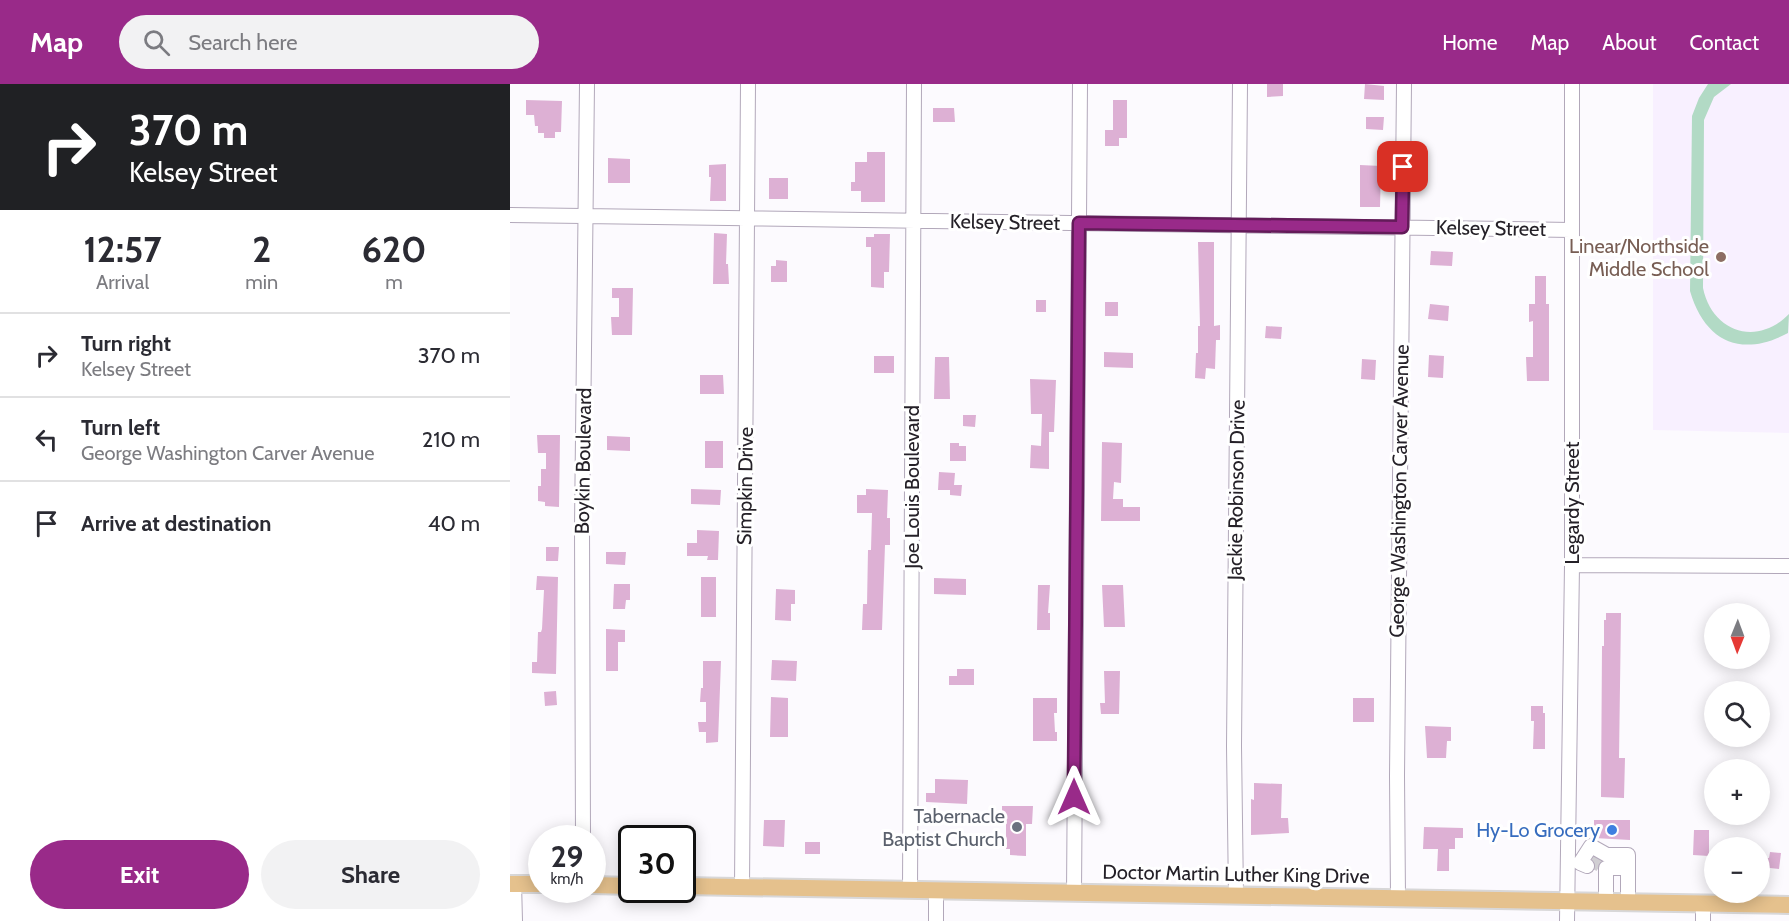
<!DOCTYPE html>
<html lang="en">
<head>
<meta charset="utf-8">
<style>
  body { margin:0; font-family:Cabin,sans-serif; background:#f2f2f3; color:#2b2b33; height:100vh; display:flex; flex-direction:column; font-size:22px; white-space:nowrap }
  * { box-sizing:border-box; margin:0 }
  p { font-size:20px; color:#7c7c81 }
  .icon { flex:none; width:33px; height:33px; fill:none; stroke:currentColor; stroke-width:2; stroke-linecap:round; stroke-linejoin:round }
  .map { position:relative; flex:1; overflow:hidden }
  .panel { display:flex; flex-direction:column; background:#fff; width:510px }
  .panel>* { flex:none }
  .hud { background:#202124; color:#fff; overflow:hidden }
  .needle { width:39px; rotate:181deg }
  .controls { position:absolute; left:1194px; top:519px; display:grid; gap:12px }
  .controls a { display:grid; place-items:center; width:66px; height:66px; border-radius:50%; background:#fff; box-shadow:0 3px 15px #0003; font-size:30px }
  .speed { position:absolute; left:18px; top:741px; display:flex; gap:12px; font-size:30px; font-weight:700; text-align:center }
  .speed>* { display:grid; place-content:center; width:78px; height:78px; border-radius:50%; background:#fff; box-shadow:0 3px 15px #0003; line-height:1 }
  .speed small { font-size:15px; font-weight:400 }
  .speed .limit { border:3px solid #111; border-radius:9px; background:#fff; color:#111 }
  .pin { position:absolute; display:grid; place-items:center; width:51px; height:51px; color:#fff; margin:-26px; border-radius:12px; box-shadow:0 3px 9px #0006 }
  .me { position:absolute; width:66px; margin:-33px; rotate:0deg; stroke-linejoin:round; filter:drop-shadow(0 0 4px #0008) }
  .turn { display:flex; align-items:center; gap:21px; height:126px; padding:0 30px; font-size:27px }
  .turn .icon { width:78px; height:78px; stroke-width:2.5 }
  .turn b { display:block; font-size:42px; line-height:51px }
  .eta { display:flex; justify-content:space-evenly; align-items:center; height:102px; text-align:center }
  .eta b { font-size:36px; font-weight:800; line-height:42px }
  .primary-button { display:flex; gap:12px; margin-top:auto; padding:12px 30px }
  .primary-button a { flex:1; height:69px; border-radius:36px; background:#992a89; color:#fff; font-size:24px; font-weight:800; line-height:69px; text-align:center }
  .primary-button a+a { background:#f2f2f3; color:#2b2b33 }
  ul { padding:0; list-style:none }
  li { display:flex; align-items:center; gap:18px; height:84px; padding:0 30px; border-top:2px solid #e1e1e2 }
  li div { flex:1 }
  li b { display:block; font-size:22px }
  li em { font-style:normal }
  header { display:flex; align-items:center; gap:36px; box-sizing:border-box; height:84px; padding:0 30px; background:#992a89; color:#fff }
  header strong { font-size:28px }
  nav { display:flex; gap:33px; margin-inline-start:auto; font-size:21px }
  .search { width:420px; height:54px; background:#f2f2f3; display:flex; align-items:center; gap:15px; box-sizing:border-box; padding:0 21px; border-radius:33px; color:#7c7c81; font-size:22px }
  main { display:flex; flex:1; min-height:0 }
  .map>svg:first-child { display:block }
  .built { fill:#f8f0ff }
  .green { fill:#b2dac5 }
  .building { fill:#ddb0d4 }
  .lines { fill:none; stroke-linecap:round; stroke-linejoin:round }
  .minor-tunnel { stroke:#d1cfd3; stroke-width:14; stroke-dasharray:14 7; stroke-linecap:butt }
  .minor-casing { stroke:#b2a8ba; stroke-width:16 }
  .major-casing { stroke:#d8d7d8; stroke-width:20 }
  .minor { stroke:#fff; stroke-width:14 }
  .major { stroke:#e5c18d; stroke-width:16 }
  .route-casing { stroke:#631b59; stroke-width:15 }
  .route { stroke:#992a89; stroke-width:10 }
  .education-dot { fill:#8d6e63; stroke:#fff; stroke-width:2 }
  .worship-dot { fill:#6b7280; stroke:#fff; stroke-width:2 }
  .shop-dot { fill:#3f7fe0; stroke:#fff; stroke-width:2 }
  .labels { text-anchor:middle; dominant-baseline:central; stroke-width:6; stroke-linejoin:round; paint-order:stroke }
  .street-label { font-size:20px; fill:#252128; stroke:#fff }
  .education-label { font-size:20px; fill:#785e54; stroke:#fff; text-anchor:end }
  .worship-label { font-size:20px; fill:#5b616d; stroke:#fff; text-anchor:end }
  .shop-label { font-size:20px; fill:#366cbe; stroke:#fff; text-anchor:end }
</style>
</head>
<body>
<header>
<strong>Map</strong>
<div class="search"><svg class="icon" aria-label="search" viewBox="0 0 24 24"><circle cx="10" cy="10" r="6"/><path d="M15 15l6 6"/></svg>Search here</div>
<nav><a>Home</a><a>Map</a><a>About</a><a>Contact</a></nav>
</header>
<main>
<section class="panel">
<div class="hud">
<div class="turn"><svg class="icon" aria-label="right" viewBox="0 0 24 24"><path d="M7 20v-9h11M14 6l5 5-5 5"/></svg><div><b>370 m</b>Kelsey Street</div></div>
</div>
<div class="eta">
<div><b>12:57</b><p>Arrival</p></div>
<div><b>2</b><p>min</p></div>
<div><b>620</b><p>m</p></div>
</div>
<ul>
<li><svg class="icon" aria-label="right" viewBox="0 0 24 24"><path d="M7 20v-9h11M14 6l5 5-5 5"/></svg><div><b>Turn right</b><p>Kelsey Street</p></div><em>370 m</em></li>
<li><svg class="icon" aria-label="left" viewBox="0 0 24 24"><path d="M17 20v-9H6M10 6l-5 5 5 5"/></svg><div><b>Turn left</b><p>George Washington Carver Avenue</p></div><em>210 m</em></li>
<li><svg class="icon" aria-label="arrive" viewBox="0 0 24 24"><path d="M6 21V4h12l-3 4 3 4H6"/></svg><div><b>Arrive at destination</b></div><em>40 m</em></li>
</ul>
<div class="primary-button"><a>Exit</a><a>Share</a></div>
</section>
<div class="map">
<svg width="1279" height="837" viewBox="0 0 1279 837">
  <rect width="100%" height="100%" fill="#fcfafe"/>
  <path class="built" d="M1143,0h136v349l-136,-3z"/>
  <path class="green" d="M1198,0h23l-17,13 -10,23 -1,168c9,44 54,59 86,26l-1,19c-47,25 -83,9 -98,-42l2,-175 7,-18z"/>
  <path class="building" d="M757,0h16v12l-16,1z
    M855,0l19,2v14l-20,-1z
    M16,16l36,1 -1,31h-6v6h-11v-5h-6v-7h-3l-1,-11h-8z
    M603,16h14v38h-8v8h-14v-16h8z
    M423,24h21l1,14h-22z
    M856,33h18l-1,13 -17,-1z
    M357,68h18v50h-24v-11h-10v-9h4v-20h12z
    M98,74l22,1v24h-22z
    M216,80v37h-16l1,-24h-2v-12z
    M850,81l21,1 -1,41h-20z
    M259,94h19v21h-19z
    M204,149l13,1 -1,30h2l1,20h-16z
    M364,150h16l-1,38h-5v16l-13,-1v-40h-5v-10h8z
    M688,158h16v84l6,-1v15h-4l-1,29 -9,-1 -1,11 -10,-1 1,-25h2v-27h2z
    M921,167l22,1 -1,14 -22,-1z
    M266,176l11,1v21h-16v-16h5z
    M1025,192h11v28h3v77h-22l-1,-24h7v-36l-4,1v-18h6z
    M102,204h21l-1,47h-20l-1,-18h8v-19h-7z
    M526,216h10v12h-10z
    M595,218h13v14h-13z
    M920,220l19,2 -1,15 -20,-2z
    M756,242l16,1 -1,12 -16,-1z
    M594,268l29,1v15l-29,-1z
    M919,271l15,1 -1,22 -15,-1z
    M364,272h20v17h-20z
    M425,273h14l1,42h-16z
    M852,275l14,1 -1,20 -14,-1z
    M190,291h23l1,19h-24z
    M520,295l26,1 -2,52h-5v37l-19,-1 1,-23 10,1 1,-32h-11z
    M453,331h13l-1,12 -12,-1z
    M27,351h23l-1,72 -14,-1v-4l-7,-1v-15h3v-17h5v-16h-8z
    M97,352l23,1v14l-23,-1z
    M195,357h18v27h-18z
    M592,358l20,1 -1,40 -7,-1 -1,17h10v8h17v14h-39z
    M440,359h9v3h7v15h-16z
    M429,388l16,1 -1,12h8l-1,11 -11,-1v-5h-12z
    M181,405l30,1 -1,15 -29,-1z
    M356,405l22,1 -1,28h3v27h-5l-3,85h-20l1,-26h4l1,-54h3l1,-37h-15v-18h9z
    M187,446l22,1 -1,29h-11l1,-4h-21v-13h10z
    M36,463h13l-1,14h-12z
    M96,468h20l-1,13 -19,-1z
    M27,492l21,1 -2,97 -24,-1v-11h5l1,-30h3l1,-3 2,-39h-8z
    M191,493h15v40h-15z
    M424,494l32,1v16l-32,-1z
    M104,500h16v16h-4l-1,9h-12z
    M528,501h12l-2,28h2v17h-13z
    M592,501h21l2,42h-21z
    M266,505l19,1v14h-4v17l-16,-1z
    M1096,529h15l-2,145h6l-1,40 -23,-1 1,-151h2v-26h2z
    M96,545l19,1v12h-7v29h-12z
    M262,576l25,1 -1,20 -25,-1z
    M193,577h18l-3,81 -12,1v-11h-7l-1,-10h8v-20h-6l1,-14h2z
    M447,585h17v16h-25v-9h8z
    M594,587h16l-1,43h-18l-1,-11h5z
    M46,607l1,14 -12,1 -1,-14z
    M261,613l17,1v39h-18z
    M523,614h24v15h-3l1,19h2v9h-24z
    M843,614h21v24h-21z
    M1021,622h12v7h2v36h-12l1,-28h-3z
    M915,642l26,1v14h-4l-1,17h-19z
    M425,695l33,1 -1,24 -41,-2v-9h9z
    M744,699l28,1 -1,34h7l1,15 -38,2v-36l3,1z
    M492,722h31l-1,18h-6v32l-16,-1v-6h-4v-26h-4z
    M254,736h21l-1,27 -21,-1z
    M1084,736h36v20l-36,-2z
    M914,743l39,1v10h-8v11h-6v22h-12l1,-22h-15z
    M1184,746h15v26l-16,-1z
    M295,758h15v12h-15z
    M1260,768l11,1 -2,16 -18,-2 1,-10 7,1z"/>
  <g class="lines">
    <path class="minor-tunnel" d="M1081,776l9,5"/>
    <g class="minor-casing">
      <path id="minor" d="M0,131l1061,15
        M1062,481l217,1
        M73,754l-1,-312 5,-442
        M1077,782l-7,-3 11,-17 16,9h21v13
        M4,799l1,38
        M232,803l6,-803
        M400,806l4,-806
        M564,809l6,-809
        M726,812l-2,-150 6,-662
        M888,813l-1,-121 7,-692
        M1096,818v-34h22v34
        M1193,819v18
        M426,837v-31
        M1057,837l5,-356v-481"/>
    </g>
    <g class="major-casing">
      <path id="major" d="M0,800h32
        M82,801l40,1
        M172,802l1107,19"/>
    </g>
    <use href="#minor" class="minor"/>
    <use href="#major" class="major"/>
  </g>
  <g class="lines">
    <g class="route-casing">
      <path id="route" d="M564,713l5,-574 323,4 1,-60"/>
    </g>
    <use href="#route" class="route"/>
  </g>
  <circle class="education-dot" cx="1211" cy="173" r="6"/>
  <circle class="worship-dot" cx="507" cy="743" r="6"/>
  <circle class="shop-dot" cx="1102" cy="746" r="6"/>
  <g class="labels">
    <g class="street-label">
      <text transform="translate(495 138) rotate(1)">Kelsey Street</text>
      <text transform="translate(981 144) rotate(1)">Kelsey Street</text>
      <text transform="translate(73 377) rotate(-89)">Boykin Boulevard</text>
      <text transform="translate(235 402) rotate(-89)">Simpkin Drive</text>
      <text transform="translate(402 403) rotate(-90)">Joe Louis Boulevard</text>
      <text transform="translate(726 406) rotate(-89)">Jackie Robinson Drive</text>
      <text transform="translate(889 407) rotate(-89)">George Washington Carver Avenue</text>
      <text transform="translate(1062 419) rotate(-90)">Legardy Street</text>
      <text transform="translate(726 790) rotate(1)">Doctor Martin Luther King Drive</text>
    </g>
    <g class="education-label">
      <text x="1199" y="162">Linear/Northside<tspan x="1199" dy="23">Middle School</tspan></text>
    </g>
    <g class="worship-label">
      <text x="495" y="732">Tabernacle<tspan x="495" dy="23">Baptist Church</tspan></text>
    </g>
    <g class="shop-label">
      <text x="1090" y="746">Hy-Lo Grocery</text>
    </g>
  </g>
</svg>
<div class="controls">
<a><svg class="needle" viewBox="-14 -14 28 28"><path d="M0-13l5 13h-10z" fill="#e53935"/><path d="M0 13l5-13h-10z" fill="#7c7c81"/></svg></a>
<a><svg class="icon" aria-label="search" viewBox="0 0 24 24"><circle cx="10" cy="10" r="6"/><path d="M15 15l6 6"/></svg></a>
<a>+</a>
<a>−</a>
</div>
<div class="speed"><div>29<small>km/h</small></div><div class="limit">30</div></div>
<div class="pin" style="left:893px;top:83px;background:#d93025"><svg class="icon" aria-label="arrive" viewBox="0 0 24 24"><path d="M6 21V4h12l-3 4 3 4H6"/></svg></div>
<svg class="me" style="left:564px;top:713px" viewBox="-20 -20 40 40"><path d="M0-17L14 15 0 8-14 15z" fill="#992a89" stroke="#fff" stroke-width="4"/></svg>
</div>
</main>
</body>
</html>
